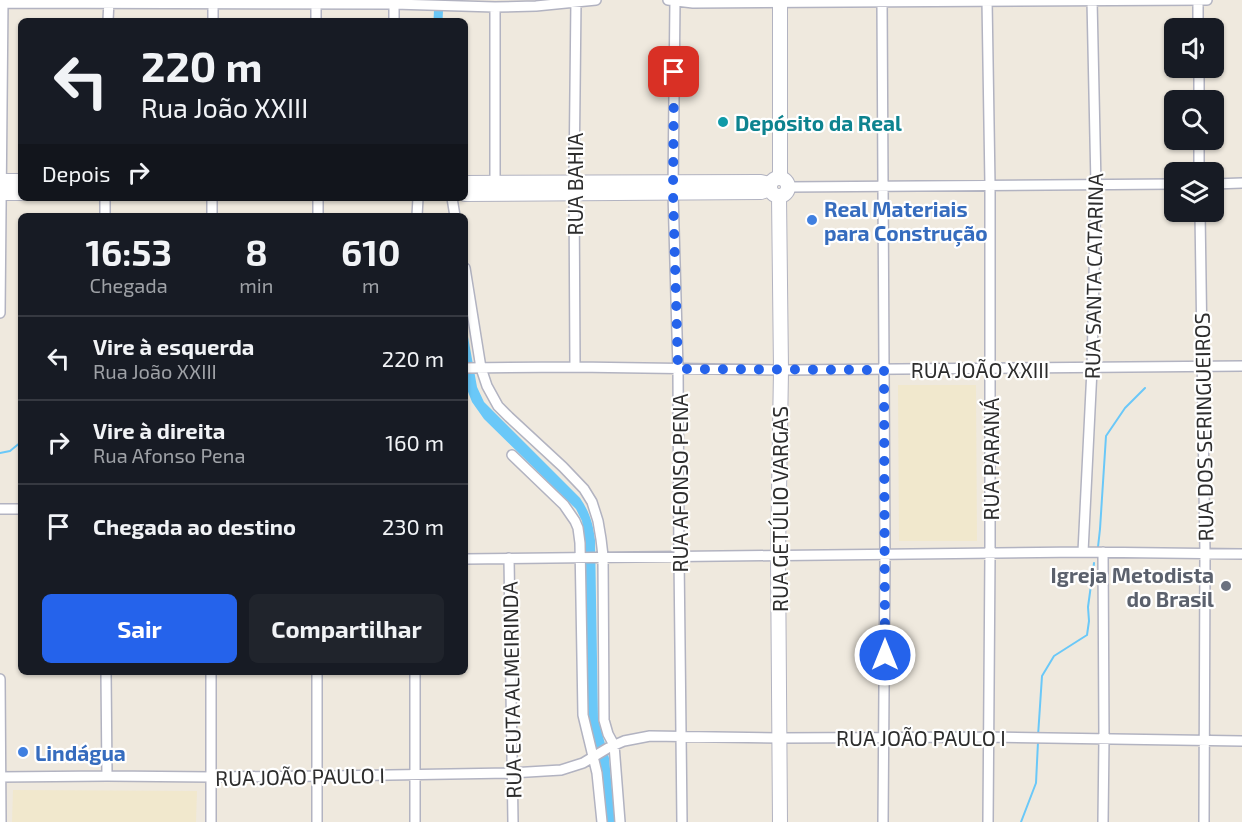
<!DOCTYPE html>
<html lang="pt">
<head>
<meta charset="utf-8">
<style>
  body { margin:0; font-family:"Exo 2",sans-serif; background:#20242c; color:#f1f3f6; height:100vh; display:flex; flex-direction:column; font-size:22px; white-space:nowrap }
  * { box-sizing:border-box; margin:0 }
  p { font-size:20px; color:#9ea1a6 }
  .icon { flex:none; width:33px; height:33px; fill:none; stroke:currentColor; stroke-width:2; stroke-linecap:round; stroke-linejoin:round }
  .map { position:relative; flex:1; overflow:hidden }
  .details { position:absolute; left:18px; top:213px; width:450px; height:462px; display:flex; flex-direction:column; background:#171b24; border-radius:9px; box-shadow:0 2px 4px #0004 }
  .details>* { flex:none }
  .hud { position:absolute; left:18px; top:18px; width:450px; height:183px; border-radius:9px; box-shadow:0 2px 4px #0004; background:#171b24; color:#f1f3f6; overflow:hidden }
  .fabs { position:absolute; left:1164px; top:18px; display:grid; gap:12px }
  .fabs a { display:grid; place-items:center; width:60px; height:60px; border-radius:9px; background:#171b24; box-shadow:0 2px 4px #0004; font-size:30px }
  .pin { position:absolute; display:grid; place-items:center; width:51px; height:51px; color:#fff; margin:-26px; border-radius:12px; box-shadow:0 3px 9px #0006 }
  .me { position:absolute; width:66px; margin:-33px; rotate:0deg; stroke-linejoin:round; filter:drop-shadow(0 0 4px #0008) }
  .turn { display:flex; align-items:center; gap:21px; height:126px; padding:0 24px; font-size:27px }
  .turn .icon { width:78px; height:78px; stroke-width:2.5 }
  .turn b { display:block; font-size:42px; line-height:51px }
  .then { display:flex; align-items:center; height:57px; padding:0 24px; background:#0003; gap:12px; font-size:22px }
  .eta { display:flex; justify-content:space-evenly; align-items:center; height:102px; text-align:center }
  .eta b { font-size:36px; font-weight:700; line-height:42px }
  .cta { display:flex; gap:12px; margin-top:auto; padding:12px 24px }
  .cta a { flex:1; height:69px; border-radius:9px; background:#2563eb; color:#fff; font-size:24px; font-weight:700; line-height:69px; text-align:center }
  .cta a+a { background:#20242c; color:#f1f3f6 }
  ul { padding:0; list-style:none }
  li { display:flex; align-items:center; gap:18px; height:84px; padding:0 24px; border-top:2px solid #363941 }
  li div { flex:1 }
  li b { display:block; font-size:22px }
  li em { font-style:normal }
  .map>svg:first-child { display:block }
  .education { fill:#f1e8cd }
  .water { fill:#6ac8f8 }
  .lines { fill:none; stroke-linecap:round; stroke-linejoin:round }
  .stream { stroke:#6ac8f8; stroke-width:2 }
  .canal { stroke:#6ac8f8; stroke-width:9 }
  .street-casing { stroke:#b2b3c1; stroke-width:12 }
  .secondary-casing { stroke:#b2b3c1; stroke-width:16 }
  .street { stroke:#fff; stroke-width:9 }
  .secondary { stroke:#fff; stroke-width:14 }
  .route { stroke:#2563eb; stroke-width:10; stroke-dasharray:0 18 }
  .culture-dot { fill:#0f9aa8; stroke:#fff; stroke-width:2 }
  .shop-dot { fill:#3f7fe0; stroke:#fff; stroke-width:2 }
  .worship-dot { fill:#6b7280; stroke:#fff; stroke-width:2 }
  .labels { text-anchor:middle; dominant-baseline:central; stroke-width:4.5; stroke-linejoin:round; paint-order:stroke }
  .culture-label { font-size:21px; font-weight:bold; fill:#0d838f; stroke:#fff; text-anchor:start }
  .street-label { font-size:21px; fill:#2d2d2d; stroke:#fff }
  .shop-label { font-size:21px; font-weight:bold; fill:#366cbe; stroke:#fff; text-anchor:start }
  .worship-label { font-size:21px; font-weight:bold; fill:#5b616d; stroke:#fff; text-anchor:end }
</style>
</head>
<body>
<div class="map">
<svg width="1242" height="822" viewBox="0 0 1242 822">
  <rect width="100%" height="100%" fill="#efe9de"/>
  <path class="education" d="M898,385h78l1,156h-78z
    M13,790l184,1 -1,31h-184z"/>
  <path class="water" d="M465,320l12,67 7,15 96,96c9,13 13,25 15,42l3,179 11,39 6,64h-10l-6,-63 -12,-40 -3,-185 -2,-13 -6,-12 -92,-90 -12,-17 -7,-18z"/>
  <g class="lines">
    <path class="stream" d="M0,453l10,-2 11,-9
      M1098,547l2,-18 6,-93 19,-28 20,-20
      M1038,736l4,-60 12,-20 33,-21 2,-14 -1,-14 6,-44
      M1021,822l15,-39 2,-41"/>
    <path class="canal" d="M438,21l1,-21"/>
    <g class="street-casing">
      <path id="street" d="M316,0v21
        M668,0l25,3 514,-3
        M675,0l-2,192 5,177 1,188 3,265
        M882,0l3,555 -2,267
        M987,0l3,185v369l-2,268
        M1198,0v28
        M0,3l394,1 101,3 41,-1 60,-6
        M394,4v17
        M495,7v176
        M108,21l1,-21
        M213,21v-21
        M1199,68v32
        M1199,140v32
        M1214,184l28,-1
        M788,187l386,-3
        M452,198l3,18
        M1200,212l5,341 -1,269
        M105,216v-18
        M212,216v-18
        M318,216v-18
        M417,216l1,-18
        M465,268l16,100 6,18 11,20 11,11 54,50 21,22 8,13 6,19 3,18 2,17 1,164 4,14 6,11 6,77
        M0,313l3,-313
        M575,367l-1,-185 2,-182
        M465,368l110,-1 206,3 461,-4
        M512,455l52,50 11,16 3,7 2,15 3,172 14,58 5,49
        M0,509h21
        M1083,552l9,-183 4,-184 -4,-185
        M1103,552l1,187 -1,83
        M509,558l4,264
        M465,559l618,-7 159,2
        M106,672l1,104
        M0,679l1,143
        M0,777l107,-1 104,1 119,-1 181,-3 50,-3 22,-7 25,-15 16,-7 26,-5 130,2 209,-1 253,4
        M211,822v-150
        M317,822v-150
        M415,822v-150"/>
    </g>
    <g class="secondary-casing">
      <path id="secondary" d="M770 187a9 9 0 1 1 18 0a9 9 0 1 1-18 0Z
        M780,178v-178
        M0,181h21
        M465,183l296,-1 9,2
        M0,193h21
        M465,194l296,-2 9,-3
        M779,196l2,174 -3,186 2,266"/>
    </g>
    <use href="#street" class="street"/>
    <use href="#secondary" class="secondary"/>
  </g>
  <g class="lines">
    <path class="route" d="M674,72l-1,120 5,177 206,1 1,285"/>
  </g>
  <circle class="culture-dot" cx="723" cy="122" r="6"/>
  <g class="shop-dot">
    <circle cx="812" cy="220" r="6"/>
    <circle cx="23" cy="752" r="6"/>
  </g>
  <circle class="worship-dot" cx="1226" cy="586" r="6"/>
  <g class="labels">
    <g class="culture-label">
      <text x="735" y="122">Depósito da Real</text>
    </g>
    <g class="street-label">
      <text transform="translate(574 184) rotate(-90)">RUA BAHIA</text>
      <text transform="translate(1093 276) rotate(-89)">RUA SANTA CATARINA</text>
      <text x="980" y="369">RUA JOÃO XXIII</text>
      <text transform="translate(1203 427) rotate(-91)">RUA DOS SERINGUEIROS</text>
      <text transform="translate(990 459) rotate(-90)">RUA PARANÁ</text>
      <text transform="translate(679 483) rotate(-90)">RUA AFONSO PENA</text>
      <text transform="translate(779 509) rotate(-90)">RUA GETÚLIO VARGAS</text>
      <text transform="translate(511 690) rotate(-91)">RUA EUTA ALMEIRINDA</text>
      <text x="921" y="737">RUA JOÃO PAULO I</text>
      <text transform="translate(300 776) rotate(-1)">RUA JOÃO PAULO I</text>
    </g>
    <g class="shop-label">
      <text x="824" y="208">Real Materiais<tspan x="824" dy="24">para Construção</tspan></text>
      <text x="35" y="752">Lindágua</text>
    </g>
    <g class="worship-label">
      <text x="1214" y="574">Igreja Metodista<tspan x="1214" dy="24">do Brasil</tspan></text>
    </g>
  </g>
</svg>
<div class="fabs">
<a><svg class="icon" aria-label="sound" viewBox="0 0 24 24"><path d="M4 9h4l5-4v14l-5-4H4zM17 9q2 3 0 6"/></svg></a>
<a><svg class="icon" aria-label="search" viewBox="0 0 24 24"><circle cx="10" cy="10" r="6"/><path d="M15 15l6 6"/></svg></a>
<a><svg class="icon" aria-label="layers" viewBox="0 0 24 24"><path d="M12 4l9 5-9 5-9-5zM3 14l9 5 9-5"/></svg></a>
</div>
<div class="pin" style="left:674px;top:72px;background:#d93025"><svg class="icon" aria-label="arrive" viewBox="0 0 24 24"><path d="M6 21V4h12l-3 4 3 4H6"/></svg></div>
<svg class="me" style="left:885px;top:655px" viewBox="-20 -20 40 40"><circle r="17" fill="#2563eb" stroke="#fff" stroke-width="3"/><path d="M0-11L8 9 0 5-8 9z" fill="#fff"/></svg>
<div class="hud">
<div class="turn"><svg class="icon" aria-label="left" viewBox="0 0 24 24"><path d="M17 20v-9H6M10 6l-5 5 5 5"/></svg><div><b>220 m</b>Rua João XXIII</div></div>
<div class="then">Depois<svg class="icon" aria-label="right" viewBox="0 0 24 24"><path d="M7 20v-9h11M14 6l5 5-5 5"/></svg></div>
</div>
<section class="details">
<div class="eta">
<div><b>16:53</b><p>Chegada</p></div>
<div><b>8</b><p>min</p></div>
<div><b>610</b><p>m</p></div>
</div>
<ul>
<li><svg class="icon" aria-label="left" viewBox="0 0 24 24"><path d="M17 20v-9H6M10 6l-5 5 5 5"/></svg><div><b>Vire à esquerda</b><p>Rua João XXIII</p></div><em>220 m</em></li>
<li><svg class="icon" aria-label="right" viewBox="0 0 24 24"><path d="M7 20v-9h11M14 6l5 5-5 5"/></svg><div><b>Vire à direita</b><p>Rua Afonso Pena</p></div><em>160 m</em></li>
<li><svg class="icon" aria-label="arrive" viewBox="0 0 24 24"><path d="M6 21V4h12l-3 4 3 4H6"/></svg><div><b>Chegada ao destino</b></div><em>230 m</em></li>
</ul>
<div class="cta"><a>Sair</a><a>Compartilhar</a></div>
</section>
</div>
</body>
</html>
